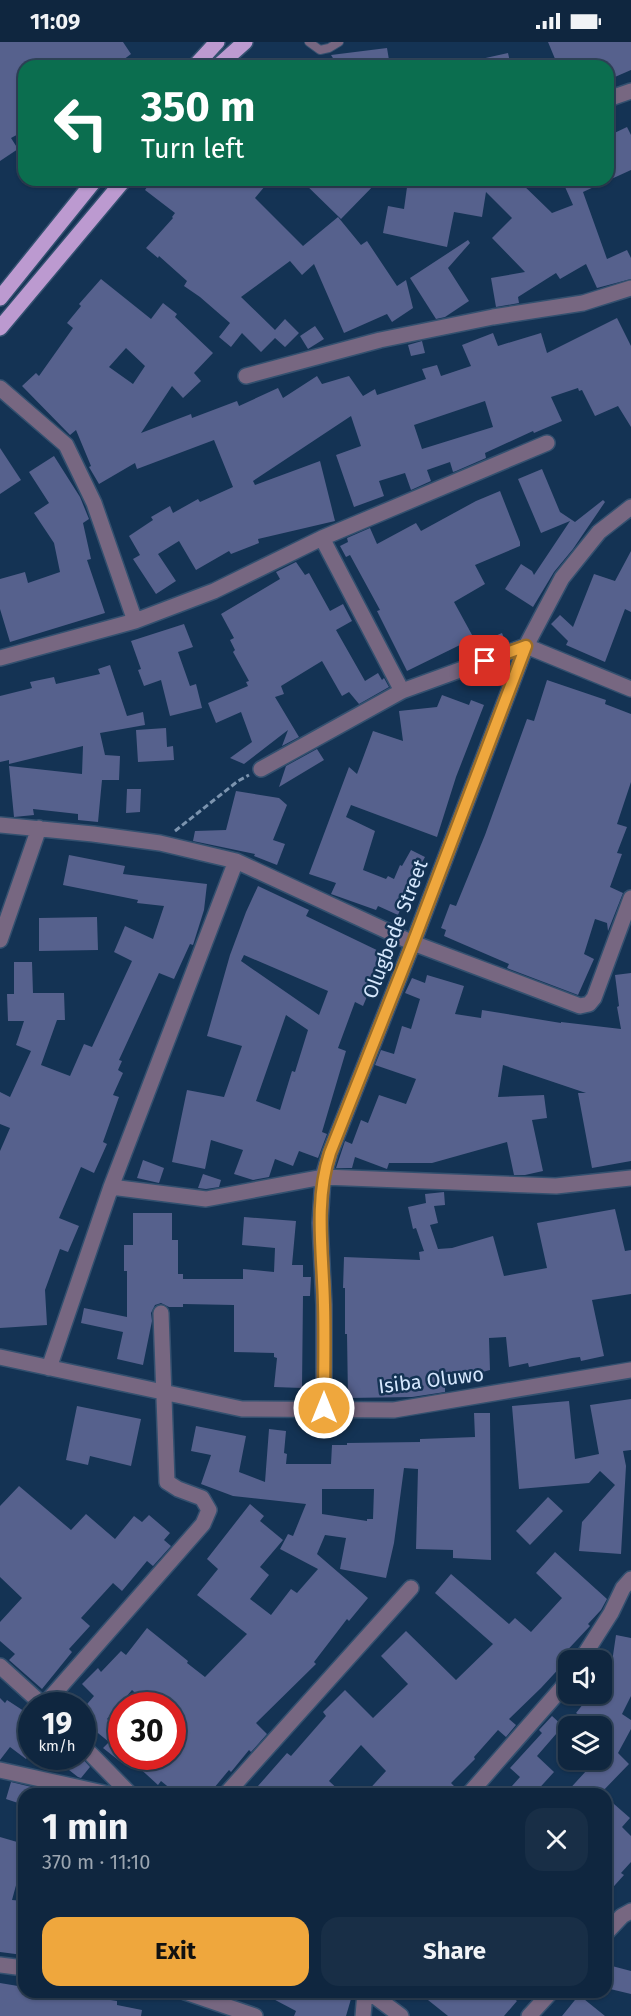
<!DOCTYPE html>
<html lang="en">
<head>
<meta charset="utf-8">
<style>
  body { margin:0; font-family:"Fira Sans",sans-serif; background:#182e46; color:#f1f3f6; height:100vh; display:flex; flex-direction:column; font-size:22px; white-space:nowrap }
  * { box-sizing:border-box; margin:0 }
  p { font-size:20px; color:#9ba5b0 }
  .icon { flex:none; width:33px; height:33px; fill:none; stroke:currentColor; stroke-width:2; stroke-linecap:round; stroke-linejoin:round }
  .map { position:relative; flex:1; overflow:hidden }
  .sheet { position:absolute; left:18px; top:1746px; width:594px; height:210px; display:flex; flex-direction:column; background:#0f263f; border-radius:18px; box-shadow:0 2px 4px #0004,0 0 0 2px #2f4359 }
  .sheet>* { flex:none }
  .hud { position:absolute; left:18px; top:18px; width:596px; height:126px; border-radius:18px; box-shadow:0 2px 4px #0004,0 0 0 2px #2f4359; background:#0b6e4f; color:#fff; overflow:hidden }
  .controls { position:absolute; left:558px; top:1608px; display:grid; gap:12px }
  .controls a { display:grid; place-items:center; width:54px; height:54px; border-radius:12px; background:#0f263f; box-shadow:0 2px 4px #0004,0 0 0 2px #2f4359; font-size:30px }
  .speed { position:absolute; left:18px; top:1650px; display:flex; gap:12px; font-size:30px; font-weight:700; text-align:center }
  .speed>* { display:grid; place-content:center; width:78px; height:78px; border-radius:50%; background:#0f263f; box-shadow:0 2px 4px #0004,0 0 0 2px #2f4359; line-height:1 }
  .speed small { font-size:15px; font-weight:400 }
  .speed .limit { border:9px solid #d22; background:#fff; color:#111 }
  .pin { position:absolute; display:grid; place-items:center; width:51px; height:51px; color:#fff; margin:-26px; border-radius:12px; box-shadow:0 3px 9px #0006 }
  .me { position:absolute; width:66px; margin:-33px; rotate:0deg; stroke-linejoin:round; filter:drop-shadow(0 0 4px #0008) }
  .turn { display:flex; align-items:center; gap:21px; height:126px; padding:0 24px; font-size:27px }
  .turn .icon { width:78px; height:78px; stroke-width:2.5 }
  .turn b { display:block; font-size:42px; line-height:51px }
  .round { display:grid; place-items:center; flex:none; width:63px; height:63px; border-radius:18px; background:#182e46 }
  .overview { display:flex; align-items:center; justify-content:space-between; height:102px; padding:0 24px }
  h1 { font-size:36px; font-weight:700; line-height:45px }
  .primary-button { display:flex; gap:12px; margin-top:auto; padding:12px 24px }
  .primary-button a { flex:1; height:69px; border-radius:18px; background:#efa73d; color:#111; font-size:24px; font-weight:700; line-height:69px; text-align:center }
  .primary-button a+a { background:#182e46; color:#f1f3f6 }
  .status { display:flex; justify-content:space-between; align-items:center; height:42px; padding:0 30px; background:#0f263f; direction:ltr }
  .status svg { height:16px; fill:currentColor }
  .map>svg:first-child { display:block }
  .building { fill:#56618d; fill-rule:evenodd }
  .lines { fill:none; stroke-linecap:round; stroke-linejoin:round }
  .lane-casing { stroke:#33506f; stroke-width:10 }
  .street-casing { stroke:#33506f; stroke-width:18 }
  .primary-casing { stroke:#33506f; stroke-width:18 }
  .path { stroke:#7c94af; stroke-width:3; stroke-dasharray:6 3; stroke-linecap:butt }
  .lane { stroke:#776781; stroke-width:8 }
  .street { stroke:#776781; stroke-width:15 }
  .primary { stroke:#bc9ad0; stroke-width:15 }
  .route-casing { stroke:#9b6d28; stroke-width:15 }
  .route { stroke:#efa73d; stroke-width:10 }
  .labels { text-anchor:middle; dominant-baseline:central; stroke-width:5; stroke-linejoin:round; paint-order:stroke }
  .street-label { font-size:20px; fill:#d5e7fd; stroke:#143354 }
</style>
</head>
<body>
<div class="status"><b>11:09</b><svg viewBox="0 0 49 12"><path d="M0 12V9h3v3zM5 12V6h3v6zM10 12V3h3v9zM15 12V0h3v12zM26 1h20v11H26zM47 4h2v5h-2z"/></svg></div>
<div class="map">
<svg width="631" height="1974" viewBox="0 0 631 1974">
  <rect width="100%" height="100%" fill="#143354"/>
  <path class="building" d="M0,0h123l8,12 -16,12h-91v65l-13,7 7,11 -18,12z
    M548,0h83v28l-23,10v-14h-50z
    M387,6l3,18h-52l-7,-11z
    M508,11l3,13h-39v-5z
    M627,85l4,8v35l-48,22 24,67 20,-9 4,8v21l-34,9 -11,-24 -26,15 -4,-6 -38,24 1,6 -23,4 -5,-29 34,-6 -33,-34 20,-20 -26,-26 -4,25 -28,-5 -7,35 -64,-14 5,-27 16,3 4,-29h60l37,6 -2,-6h15l34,33 21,-8 -11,-25h46v-44z
    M152,138h118l-15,18 48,48 35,-29 23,28 6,-4 30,45 9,-6 7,28 -21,14 -5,-8 -43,19 -30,-69 -12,11 -12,-14 -49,36 34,33 10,-11 14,14 -14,14 -10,-9 -14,14 -19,-19 -11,14 -12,-10 11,-14 -30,-26 -16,-11 3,-5 -28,-25 -1,2 -12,-10 27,-30 -1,-1 3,-4 -30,-23z
    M301,138h78l-38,39z
    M468,198l2,3 -22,25 21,33 -24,16 -9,2 -26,-41z
    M101,237l50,40 12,-16 14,11 -2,3 38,36 -19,20 7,8 -18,17 -11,-12 -31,47 50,-19 1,4 45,-17 2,5 39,-18 5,10 34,-22 5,8 27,-8 14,20 12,-7 2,6 49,-16 -4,-10 15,-4 4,11 30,-10 -9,-21 31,-12 5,13 43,-13 6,20 70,-35 14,28v81l-13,-21 -23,10 -13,-26 -3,1 -1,-3 -27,9 11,24 -28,12 -1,-2 -48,22 1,5 -30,13 -3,1 -3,-10 -23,8 4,11 -20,9 -6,-17 -26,8 5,15 -30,11 -18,-52 25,-9 -10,-30 -98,65 2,4 65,-24 15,60 -77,18 1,4 -28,11 -2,-3 -33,19 -17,-29 -21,13 18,27 -20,13 -23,-35 7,-4 -11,-19 24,-16 -2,-3 19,-11 3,7 25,-14 2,3 33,-15 -19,-47 -77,29 -2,-6 -36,21 -10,-17 2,-1 -15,-36 -6,5 -48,-49 14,-13 3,3 34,-48 -6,-5 14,-17 -2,-2zM126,306l19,18 -12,18 -24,-17zM485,359l8,26 -71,22 -8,-24z
    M315,284l9,13 -16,10 -8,-13z
    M422,299l3,12 -14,3 -3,-11z
    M0,406l21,32 -21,14z
    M54,414l26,41 9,22 -6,4 8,36 -4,1 18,53 -95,29 -10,-33v-30l25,-7 3,11 32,-11 -6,-29 -20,-30 15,-10 -20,-31z
    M542,427l18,43 15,10 28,-22 2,2 -32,47 -19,23 -21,35 -28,-18 16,-25 11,7 2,4 36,-54 -29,12 -23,-54z
    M500,449l20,51v4l-45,19 10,19 -31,18 23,42 25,-11 3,8 -13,7 -26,9 -6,-12 -53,26 -30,-60 3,-1 -30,-55 -4,2 -6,-11 8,-4 -1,-4 23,-10 7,16 39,-21 5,8 55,-30z
    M631,509v61l-6,-3 -20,53 -39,-17 2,-4 -17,-17 9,-9 13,12 21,-53 21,7z
    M296,520l9,13 4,-2 21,38 13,-7 9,17 -16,9 29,51 13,-8 4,7 2,-2 5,9 -30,17 -10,-12 -7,4 -20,-35 -41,25 3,8 -9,3 24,40 -17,9 6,-16 -44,34 -14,-6 22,-16 -11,-30 -25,11 -8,-20 40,-17 -2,-4 3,-1 -16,-29 2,-2 -5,-10 4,-2 -13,-24 59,-35 -4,-7z
    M184,582l9,23 -15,5 12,34 6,-2 6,24 -32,8 -9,-36 -17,6 -6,-16 3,-1 -10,-28z
    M110,623l17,51 16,-4 2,13 -45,8 5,22 15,1 -1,24h-17l-4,42 -20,-2v-6l-45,-5 1,6 -20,2 -5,-51 73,8 1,-28 -74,18v-4l-9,2v-66l32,-8 -2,-6 24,-5 2,7 44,-10 -2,-5z
    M547,638l59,20 -1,4 26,10v68l-14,42 10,3 -10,26 5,1 -12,33 13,6 -15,38 -1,-8 -12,-4 -11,35 10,5 -16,36 -71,-27 2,-4 -65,-28 2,-6 -5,-2 9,-24 6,2 29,-71 42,-116 7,2z
    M442,653l27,10 2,-5 13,5 -28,72 -19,60 -86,-32 -5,12 29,14 -12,39 23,9 2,-3 6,3 6,-14 2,1 9,-16 14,7 -13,24 -14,34 -20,-9 -2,4 -45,-16 5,-11 -27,-9 40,-107 8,7 16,-43 30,10 -4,-30 38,-4z
    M166,686l1,19 6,-1 1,14 -36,2 -2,-32z
    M317,707l7,11 -45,27 7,-21z
    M127,747h14l-1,23 -14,1z
    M236,749l43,7 8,7 -14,35 12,4 -8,21 -23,-9 1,-2 -62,-13 2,-10 31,-1z
    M69,813l56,11 -2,8 84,10 -3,26 -11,35 -3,-1 -16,35 -15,-6 -40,87 3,1 -4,9 5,3 -10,22 6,2 -16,45 4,2 -13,29 -13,-6 -22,51 20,8 -11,26 -8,-3 -15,41 2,35 -47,3v-177l10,-23 -10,-4v-32l10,5 21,-46 -15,-6 8,-24h-16l-1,-27h7v-32h18l1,31h31l1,27h-8l-16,45 29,11 14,-32 8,3 40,-86 -18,-9 11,-26 28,13 11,-33 -27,-3 1,-3 -75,-15z
    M258,844l51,24 -3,6 79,38 -22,52 -8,-4 -17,46 8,3 -24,81 5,2 -9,24 -19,-7 -6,15 -18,-7 -6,18 -16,3 -19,-6 9,-24 -32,-10 -6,29 -33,-7 15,-72 37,7 18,-51 -35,-10 23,-81 16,-43zM244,913l84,36 -9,24 -78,-54zM286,973l22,15 -13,42 -3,-1 -12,39 -24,-9z
    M97,875l1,33 -59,1v-33z
    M631,931v188l-39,7 -14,-75h8l-83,-28 -5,32 46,-2 3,23 -15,2 11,51 -18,4h-11l-7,-33 -75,21h-43l-2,6 -32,-12 -3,11h-16l9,-27 7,3 9,-24 7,3 11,-28 27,9 10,-25 -41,-14 6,-15 13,4 8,-28 9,3 9,-30 -15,-6 7,-15 13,5 2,-8 37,11 -9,28 26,4 1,-8 79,13v-1l60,7 -4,-22 2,-1 -4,-31z
    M143,1118l21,8 -5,15 -22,-5z
    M203,1132l18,6 -2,7 -13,2 -8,-1z
    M444,1150l1,13 -11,1 4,17 -8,2 8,24 14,-1 41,-12 11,40 43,-8 -10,-45 78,-14 10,42 6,-1v44l-39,6 12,56 -23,5 -1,-4 -8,1 -43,9 -1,-4 -19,4 -3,-30 -17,1 1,32 -45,12v10l-33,5 -64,1 -1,-64h-2v-46h-2l1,-31 76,3 -1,-8 5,-1 -8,-23 -3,1 -5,-22 18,-4 -1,-9z
    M133,1171h39v27h6v34h5v5h60v-10l31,3 1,-24 -33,-3 2,-28 52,4 -4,44h11v12h8l-1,19h-7l-1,92 -28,-1 3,-29 -3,-1v-4l-40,-1v-47l-51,-1v3h-14l-8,-4 -6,2 -4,8 1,8 -9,44 -26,-6 6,-27 -42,-9 3,-15 43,9v-46h-3v-26h9z
    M631,1357v51l-8,1 3,15 -5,88 -42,-3 3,-29 33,-37 -15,-14 -11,12 -70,6 -7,-83 57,-5 6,58 24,-5 -9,-49z
    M77,1364l64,13 -10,47 -41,-10 -2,9 -22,-5z
    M474,1371h16l1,147 -38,-2v-8l-37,-1 2,-80 -14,-1 -10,75 -8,35 -46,-9 6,-31 -21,-3 -8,19 51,44 -19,23 -2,-2 -33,43 2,2 -60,59 11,11 -16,18 -2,-2 -18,22 -2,-2 -20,24h-32l-16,-13 -3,4 -23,-21 6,-8h31v-50h-22l-18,-16 -25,29 12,10 3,-3v37l-19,-15 6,-6 -27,-22v-10l12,-14 -12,-12 16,-16 3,4 20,-21 5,4 21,-27 41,33 -1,2 18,14 42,-43 -50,-39 21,-26 -11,-10 43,-55 14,12 -4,5 23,19 -23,27 9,8 -19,24 21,16 20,-26 6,4 21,-24 -38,-20 8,-15 5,2 13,-32 -73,-8 -32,-12 10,-29 -20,-4 5,-25 50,10 -7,36 26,10 4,-53 17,2 -2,22 3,1 -1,10h45l1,-19h15v-2l73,-1v-3l55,-2zM322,1447h52l-1,30h-6v2l-45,-7z
    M19,1444l52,44 15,-16 29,25 19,-23 8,6 7,-7 21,18 -6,7 7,6 -18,20 -6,-5 -25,30 -9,-8 -32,35 9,8 -21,23 3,3 -30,37 -33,-29 6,-6 -15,-13v-19l22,-24 -22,-21v-71z
    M548,1455l15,14 -33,34 -14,-14z
    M555,1510l52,47 -6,11 -13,14 2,2 -30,32 5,4 -24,26 -32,31 7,6 -10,12 -8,-7 -24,27 1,2 -24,24 5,5 -5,6h-86l21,-23 -25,-26 -32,36 14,13h-92l36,-41 4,3 35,-40 -3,-4 22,-22 28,28 35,-34 -27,-28 25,-25 50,49 37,-36 -58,-51 16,-19 58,50 6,-6 16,14 31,-34 -26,-25z
    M616,1593l15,3v58l-9,18 9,6v9l-13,24 11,11 -29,30h-35l22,-24 -10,-10h25v-34h-7l-19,-13 15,-19 11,8v-26l4,-9 5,2z
    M0,1656l5,5 2,-3 23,15 -8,13 10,7v16l-6,8 -16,-12 -10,13z
    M552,1674l11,10 -26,30 17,16 -20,22h-29l15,-17 -10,-9 32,-35 -3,-3z
    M51,1714h29l10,11 -9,11 -3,-1z
    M11,1740l29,7 9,3 -1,2h-24v11l-18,-6z
    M606,1755l24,21 -8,9 9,9v26l-10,11 3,2 -18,20z
    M0,1795l24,7v12l-12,44 12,1 -1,54 -23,-3z
    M612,1924l19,5v23l-25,-6z
    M0,1941l24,4v5h36l57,9v4l25,5 -1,6h-141z
    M260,1950h71l20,7 -5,17h-52l2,-5z
    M418,1950h88l11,9 -13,15h-56z
    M579,1953l26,21h-43z"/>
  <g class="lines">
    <g class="lane-casing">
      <path id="lane" d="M309,0l11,8 9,-2 10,-6"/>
    </g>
    <g class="street-casing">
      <path id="street" d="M608,57l23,-8
        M246,334l134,-36 113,-23 90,-14 48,-15
        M0,346l66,57 28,58 41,118
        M322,496l80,153
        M0,616l135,-37 79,-30 108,-53 225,-95
        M261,727l141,-78 124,-45 105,43
        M0,783l93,9 67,9 76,18 177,82 167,63 9,-2 5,-6 37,-100
        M0,898l39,-112
        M111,1145l95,12 117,-22 233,9 75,-8
        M0,1315l242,52 152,1 237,-40
        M49,1326l62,-181 125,-326
        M324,1366v-103l-4,-82 3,-46 7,-24 83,-210 113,-297 36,-68 37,-46 32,-25
        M581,1618l30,-47 12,-25 8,-9
        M0,1624l44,40
        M44,1663l159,-181 6,-14 -7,-12 -24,-9 -11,-7 -6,-169
        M82,1703l48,49
        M0,1728l108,24
        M226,1752l185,-206
        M469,1752l99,-113
        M606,1891l16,-17 9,-5
        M0,1923l24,3
        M185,1950l70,24
        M369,1950l32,24
        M363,1974l2,-24
        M529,1974l22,-24"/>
    </g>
    <g class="primary-casing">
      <path id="primary" d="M195,24l22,-24
        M218,24l27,-24
        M0,256l95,-118
        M0,286l124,-148"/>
    </g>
    <path class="path" d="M175,789l63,-50 11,-6"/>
    <use href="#lane" class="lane"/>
    <use href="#street" class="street"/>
    <use href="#primary" class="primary"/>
  </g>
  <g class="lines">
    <g class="route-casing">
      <path id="route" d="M324,1366c0,-34 1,-69 0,-103 -1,-51 -10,-103 6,-152l83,-210 113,-297 -41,15"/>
    </g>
    <use href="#route" class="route"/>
  </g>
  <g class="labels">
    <g class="street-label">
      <text transform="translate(395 887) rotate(-69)">Olugbede Street</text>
      <text transform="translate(431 1338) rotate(-7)">Isiba Oluwo</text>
    </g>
  </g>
</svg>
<div class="controls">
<a><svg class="icon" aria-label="sound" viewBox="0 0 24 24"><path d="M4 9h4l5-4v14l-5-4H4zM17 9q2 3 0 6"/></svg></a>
<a><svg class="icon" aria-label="layers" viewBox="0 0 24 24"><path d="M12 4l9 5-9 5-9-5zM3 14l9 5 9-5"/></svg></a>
</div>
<div class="speed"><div>19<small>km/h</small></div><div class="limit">30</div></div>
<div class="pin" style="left:485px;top:619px;background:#d93025"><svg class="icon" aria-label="arrive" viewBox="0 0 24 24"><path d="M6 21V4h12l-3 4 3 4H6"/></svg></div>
<svg class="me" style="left:324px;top:1366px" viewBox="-20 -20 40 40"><circle r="17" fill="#efa73d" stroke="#fff" stroke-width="3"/><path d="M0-11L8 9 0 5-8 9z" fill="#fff"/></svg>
<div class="hud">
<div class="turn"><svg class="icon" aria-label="left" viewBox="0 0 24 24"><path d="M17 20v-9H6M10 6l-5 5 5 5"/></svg><div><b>350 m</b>Turn left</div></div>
</div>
<section class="sheet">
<div class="overview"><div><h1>1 min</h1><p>370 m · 11:10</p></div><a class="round"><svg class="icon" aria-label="close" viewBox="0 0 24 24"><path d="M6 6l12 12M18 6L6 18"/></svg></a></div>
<div class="primary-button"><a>Exit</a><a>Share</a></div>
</section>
</div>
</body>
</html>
